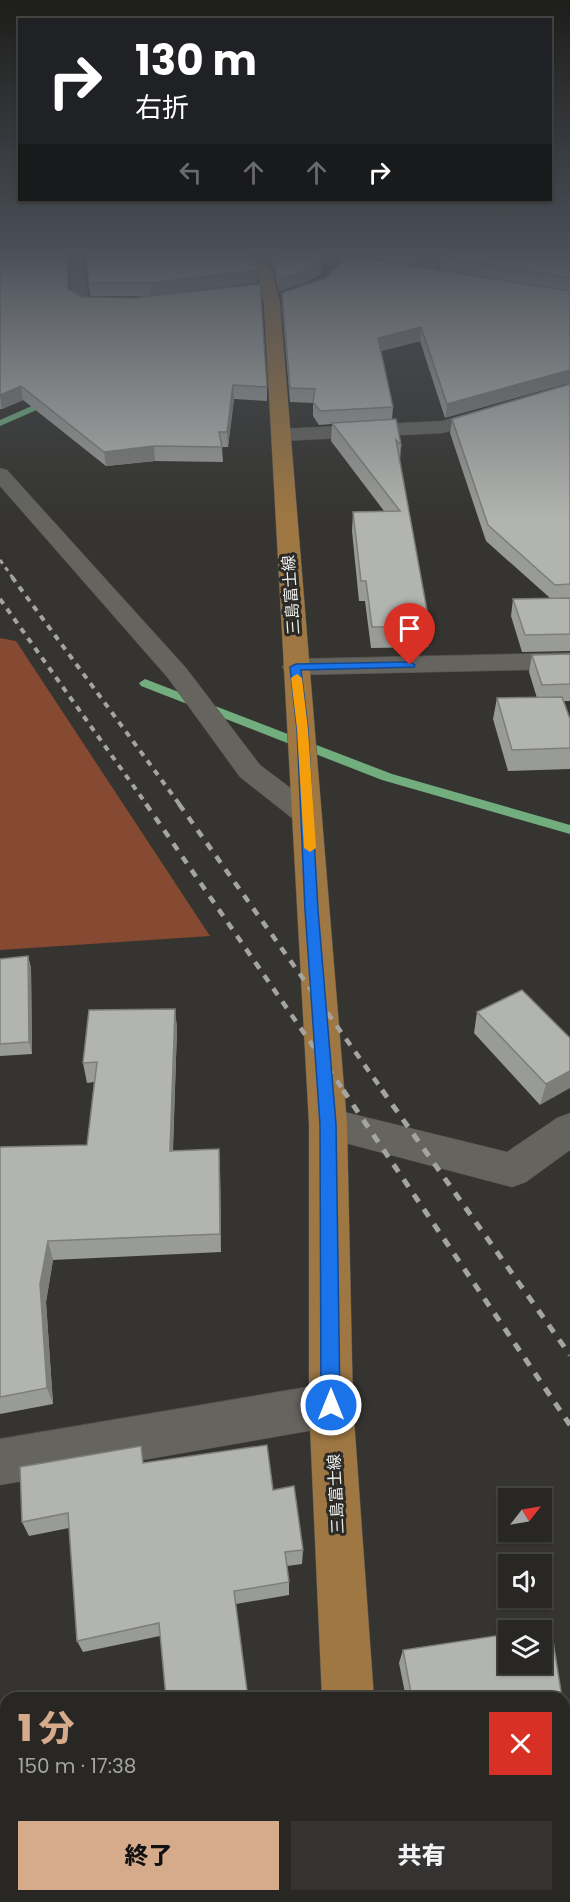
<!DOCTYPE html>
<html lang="ja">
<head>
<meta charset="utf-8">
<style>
  body { margin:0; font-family:Poppins,"Noto Sans JP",sans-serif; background:#343331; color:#f1f3f6; height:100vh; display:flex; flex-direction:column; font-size:22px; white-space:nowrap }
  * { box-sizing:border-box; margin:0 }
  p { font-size:20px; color:#a5a5a6 }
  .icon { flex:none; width:33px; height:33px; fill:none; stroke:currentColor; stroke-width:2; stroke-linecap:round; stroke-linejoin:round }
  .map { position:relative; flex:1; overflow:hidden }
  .drawer { position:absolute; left:0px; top:1692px; width:570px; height:210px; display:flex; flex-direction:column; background:#282724; border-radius:18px 18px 0 0; box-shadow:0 2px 4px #0004,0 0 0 2px #444441 }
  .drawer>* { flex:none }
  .hud { position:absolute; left:18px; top:18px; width:534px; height:183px; border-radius:0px; box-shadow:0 2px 4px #0004,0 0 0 2px #444441; background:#202124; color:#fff; overflow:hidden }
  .needle { width:39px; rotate:59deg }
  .fabs { position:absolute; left:498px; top:1488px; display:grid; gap:12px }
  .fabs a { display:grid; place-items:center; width:54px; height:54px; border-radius:0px; background:#282724; box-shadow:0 2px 4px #0004,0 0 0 2px #444441; font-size:30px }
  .pin { position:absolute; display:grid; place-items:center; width:51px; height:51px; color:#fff; margin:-62px -26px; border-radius:50% 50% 50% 0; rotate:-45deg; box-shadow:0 0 6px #0007 }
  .pin .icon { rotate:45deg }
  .me { position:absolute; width:66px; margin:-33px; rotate:0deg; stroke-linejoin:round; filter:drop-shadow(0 0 4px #0008) }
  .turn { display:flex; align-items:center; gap:21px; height:126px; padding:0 18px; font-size:27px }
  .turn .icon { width:78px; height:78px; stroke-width:2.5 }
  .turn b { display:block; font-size:42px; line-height:51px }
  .lanes { display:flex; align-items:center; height:57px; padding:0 18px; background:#0003; justify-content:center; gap:30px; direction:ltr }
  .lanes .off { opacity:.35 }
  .round { display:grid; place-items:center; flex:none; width:63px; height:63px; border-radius:0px; background:#343331 }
  .summary { display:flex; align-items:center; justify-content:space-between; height:102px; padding:0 18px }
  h1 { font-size:36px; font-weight:800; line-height:45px; color:#d6ab8b }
  .action { display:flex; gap:12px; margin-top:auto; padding:12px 18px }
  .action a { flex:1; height:69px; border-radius:0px; background:#d6ab8b; color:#111; font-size:24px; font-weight:800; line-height:69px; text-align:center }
  .action a+a { background:#343331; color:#f1f3f6 }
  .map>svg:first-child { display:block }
  .green { fill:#854a31 }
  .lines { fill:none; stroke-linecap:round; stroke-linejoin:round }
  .stream { fill:#71ad7d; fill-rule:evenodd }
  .minor-casing { stroke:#54534f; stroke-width:1 }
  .major-casing { stroke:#54534f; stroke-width:1 }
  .minor { fill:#65645f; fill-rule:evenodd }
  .major { fill:#9e7743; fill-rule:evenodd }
  .rail-far3 { stroke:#a4a4a0; stroke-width:3; stroke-dasharray:4.5 4.5; stroke-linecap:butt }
  .rail-far2 { stroke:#a4a4a0; stroke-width:4; stroke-dasharray:6 6; stroke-linecap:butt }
  .rail-far1 { stroke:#a4a4a0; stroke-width:4.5; stroke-dasharray:8 8; stroke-linecap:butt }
  .rail { stroke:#a4a4a0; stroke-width:5; stroke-dasharray:9 9; stroke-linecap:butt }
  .wall { fill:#999b96 }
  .shaded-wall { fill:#7d7e7a }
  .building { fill:#b2b4af; stroke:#7d7e7a; stroke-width:1.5 }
  .route { fill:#1a73e8; stroke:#114b97; stroke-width:1.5 }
  .slow { fill:#f59e0b }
  .labels { text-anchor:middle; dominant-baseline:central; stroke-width:6; stroke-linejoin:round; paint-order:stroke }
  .street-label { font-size:16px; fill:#f0f0ed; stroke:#2b2a26 }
</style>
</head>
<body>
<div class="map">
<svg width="570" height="1902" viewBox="0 0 570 1902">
  <rect width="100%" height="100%" fill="#353430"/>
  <path class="green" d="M0,638l16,3 194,295 -210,14z"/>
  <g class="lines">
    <path class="stream" d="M52,397l4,3 -1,2 -55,24v-6z
      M145,679l247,95 178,51v9l-188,-54 -241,-94 -2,-3z"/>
    <g class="minor-casing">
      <path id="minor" d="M69,253h14l5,45 37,3 2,3 -2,3 -51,-2 -2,-3z
        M306,253h21l60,9 8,5 -8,5 -53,-8 -26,-8z
        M459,253h26l-2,3 -78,19 -8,-5 3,-3z
        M570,384v11l-127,38 -162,8 -7,-2 -3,-4 3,-4 7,-2 161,-8z
        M0,468l7,2 179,198 74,97 57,43 5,7 -5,7 -10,3 -10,-3 -57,-45 -72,-99 -168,-192z
        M570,653v16l-275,6 -9,-3 -4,-5 4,-5 9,-3z
        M328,1108l179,44 50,-34 13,-5v37l-44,32 -14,5 -197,-52 -6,-11 6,-11z
        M331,1383l16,6 6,16 -6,16 -16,6 -331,58v-46z"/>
    </g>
    <g class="major-casing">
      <path id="major" d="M244,253h15l13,16 8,35 67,820 6,281 21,293h-52l-13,-293v-281l-45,-820 -7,-34z
        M331,1896h58v6h-58z"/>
    </g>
    <use href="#minor" class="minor"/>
    <use href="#major" class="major"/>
    <path class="rail-far3" d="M0,560l13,18"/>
    <path class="rail-far2" d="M12,577l168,228
      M0,599l147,206"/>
    <path class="rail-far1" d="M146,804l198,287
      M179,804l204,287"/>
    <path class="rail" d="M343,1090l227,335
      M382,1090l188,265"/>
  </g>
  <path class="wall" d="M0,253h67l2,37 198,97v14l-33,-2 -6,48h-6l1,15 -68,-1 -49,5 -83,-66 -21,9h-2z
    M85,253l172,17v12l-106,14h-61z
    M262,253h62l-1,10 -2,11 -16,9 -26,8 -5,-23z
    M342,253h109l-40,11z
    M570,253v38l-130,-22 1,-13z
    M570,291l-125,127 -25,-77 -39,10 12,56 -1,13 9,25 -1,17 30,165 -2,20 -57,1 -6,-47h-6l-7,-70 1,-19 31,-1 -53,-70 1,-17 -13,1 -6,-9v-13l-23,-1 -8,-96v-13z
    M570,384v267l-48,1 -11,-36 2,-17 37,-1 -64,-57 -36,-108 2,-14z
    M570,654v47h-6l6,18v50l-62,2 -15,-52 4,-21h40l-8,-26 3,-17z
    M28,956l3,12 1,86 -32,2v-97z
    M175,1009l2,20 -4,122 46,-2 1,19 1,84 -168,8 -7,42 7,102 -53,10v-267l87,-2 7,-63 -7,1 -4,-20z
    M477,1012l93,26 -30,67 -66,-72z
    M145,1462l128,28 30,60 -1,14 -15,2 2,16v13l-53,9 -76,32 -77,16 -6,-11 -8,-113 -40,8 -7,-14z
    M403,1650l159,48h-156l-7,-35z
    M443,1896h121l6,6h-126z"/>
  <path class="shaded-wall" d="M67,253l3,49 -2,-13z
    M324,253l-1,10 -2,11 -16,9 -26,8v-12z
    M412,253h39l-40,11z
    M257,270v12l-106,14 -1,-13z
    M421,327l-1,14 -42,11v-14z
    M570,370v13l-125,35 2,-14z
    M233,385l1,14 -6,48 -1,-15z
    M21,386l2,14 -21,9 -2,-14z
    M154,446l1,15 -49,5 -2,-14z
    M28,956l3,12 1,86 -3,-12z
    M175,1009l2,20 -5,141 -2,-19z
    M570,1071v17l-30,17 6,-21z
    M219,1149l1,19 1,84 -1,-18z
    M48,1241l5,19 -7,42 7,102 -6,-16 -7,-104z"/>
  <path class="building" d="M0,253h67l1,36 14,8 50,1 128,-14 7,103 -34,-2 -6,47h-8l3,15 -68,-1 -50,6 -83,-66 -21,9z
    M85,253h165l5,6 2,11 -107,13h-61z
    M271,253h52l-2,8 -16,10 -26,8 -5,-23z
    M456,253h114v25l-129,-22z
    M343,255l227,36v79l-123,34 -26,-77 -43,11 15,69 -73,4 -7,-9 2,-13 -25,-1 -8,-95 43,-15 15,-14z
    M570,384v200l-15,1 -67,-60 -36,-106z
    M396,419l5,26 -5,-5 34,187h-58l-6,-46h-5l-8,-69 47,-1 -68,-88z
    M570,598v36l-45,1 -12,-36z
    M570,654v30l-28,1 -10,-30z
    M562,697l8,22v29l-58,2 -15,-52z
    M28,956l1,86 -29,2v-85z
    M522,990l48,48v33l-24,13 -69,-72z
    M175,1009l-5,142 49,-2 1,85 -172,7 -8,43 7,104 -47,9v-250l87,-2 10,-83 -14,1 6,-53z
    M267,1445l6,45 21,-4 9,64 -18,2 4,30 -55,9 14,107h-82l-7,-75 -82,18 -9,-128 -46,9 -2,-55 121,-21 2,17z
    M551,1628l11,70h-150l-9,-48 105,-16v30h34v-34h-10z
    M564,1710l6,38v154h-119l-1,-6h114z"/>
  <linearGradient id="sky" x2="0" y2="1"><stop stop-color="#1d1d1a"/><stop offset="0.49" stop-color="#4b5059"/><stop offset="1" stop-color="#4b5059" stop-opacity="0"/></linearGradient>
  <rect width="570" height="519" fill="url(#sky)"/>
  <path class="route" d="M410,662l5,3 -1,2 -113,3 7,59 10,181 18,214 4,281 -3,6 -6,3 -7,-3 -3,-6 -1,-281 -15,-214 -8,-181 -7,-62 6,-3z"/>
  <path class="slow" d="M297,674l5,4 6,51 8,119 -6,4 -6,-4 -7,-119 -6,-51z"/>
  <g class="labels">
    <g class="street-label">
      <text transform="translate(291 595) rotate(-94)">三島富士線</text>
      <text transform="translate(336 1494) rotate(-93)">三島富士線</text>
    </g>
  </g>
</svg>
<div class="fabs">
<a><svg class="needle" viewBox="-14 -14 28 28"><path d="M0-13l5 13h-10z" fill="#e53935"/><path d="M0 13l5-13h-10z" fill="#a5a5a6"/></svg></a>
<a><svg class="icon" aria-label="sound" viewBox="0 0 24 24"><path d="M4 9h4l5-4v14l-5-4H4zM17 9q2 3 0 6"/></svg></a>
<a><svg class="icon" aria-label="layers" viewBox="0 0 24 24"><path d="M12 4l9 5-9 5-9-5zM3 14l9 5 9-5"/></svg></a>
</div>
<div class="pin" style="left:410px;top:665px;background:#d93025"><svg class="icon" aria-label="arrive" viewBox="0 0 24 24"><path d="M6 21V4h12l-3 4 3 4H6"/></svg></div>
<svg class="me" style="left:331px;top:1405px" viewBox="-20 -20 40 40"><circle r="17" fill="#1a73e8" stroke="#fff" stroke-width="3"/><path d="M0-11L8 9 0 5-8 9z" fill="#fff"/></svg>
<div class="hud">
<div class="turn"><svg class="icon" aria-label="right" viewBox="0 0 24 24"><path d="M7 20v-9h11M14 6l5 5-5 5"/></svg><div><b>130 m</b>右折</div></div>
<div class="lanes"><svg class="icon off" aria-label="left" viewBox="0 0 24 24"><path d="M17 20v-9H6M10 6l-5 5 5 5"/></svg><svg class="icon off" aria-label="ahead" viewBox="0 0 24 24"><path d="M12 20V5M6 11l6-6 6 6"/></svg><svg class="icon off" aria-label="ahead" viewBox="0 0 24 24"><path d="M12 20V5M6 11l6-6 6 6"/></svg><svg class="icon" aria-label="right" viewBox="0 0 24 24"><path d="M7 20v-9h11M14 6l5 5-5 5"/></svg></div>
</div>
<section class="drawer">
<div class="summary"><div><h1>1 分</h1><p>150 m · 17:38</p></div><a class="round" style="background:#d93025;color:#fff"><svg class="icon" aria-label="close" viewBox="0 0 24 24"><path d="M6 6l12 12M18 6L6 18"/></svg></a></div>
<div class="action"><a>終了</a><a>共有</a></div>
</section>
</div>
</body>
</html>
